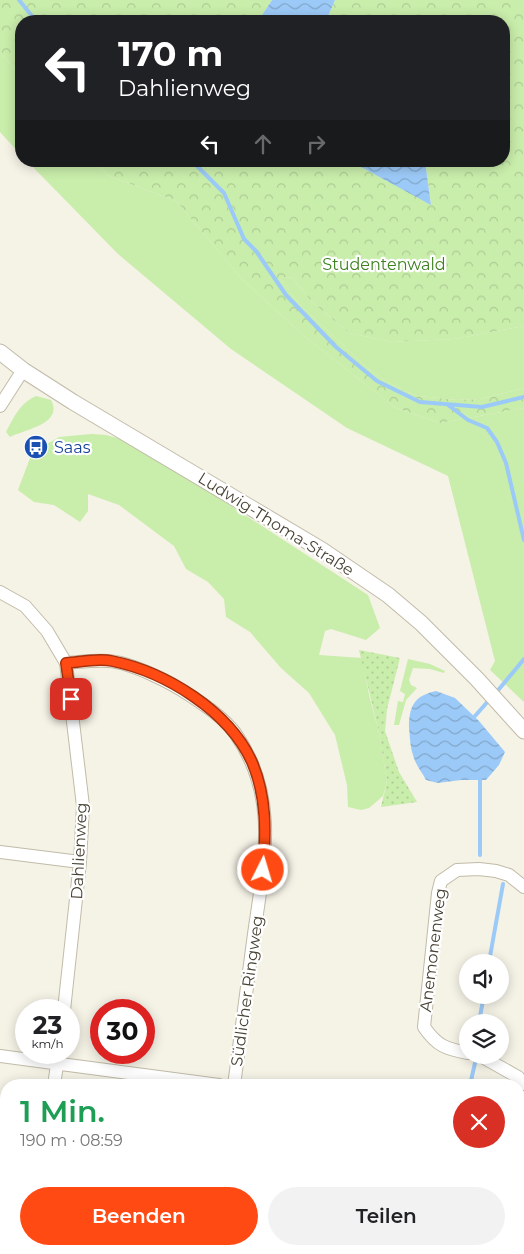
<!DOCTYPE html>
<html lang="de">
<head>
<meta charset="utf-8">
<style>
  body { margin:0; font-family:Montserrat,sans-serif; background:#f2f2f2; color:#202124; height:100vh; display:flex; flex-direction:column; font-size:19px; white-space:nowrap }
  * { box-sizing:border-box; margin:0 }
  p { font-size:16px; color:#757577 }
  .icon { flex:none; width:28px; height:28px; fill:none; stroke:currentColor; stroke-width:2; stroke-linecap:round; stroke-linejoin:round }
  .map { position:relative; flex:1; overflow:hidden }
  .sheet { position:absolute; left:0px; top:1079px; width:525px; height:176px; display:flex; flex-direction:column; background:#fff; border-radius:20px 20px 0 0; box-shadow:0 2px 12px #0003 }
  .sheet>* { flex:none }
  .banner { position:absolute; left:15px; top:15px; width:495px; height:152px; border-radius:20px; box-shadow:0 2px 12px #0003; background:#202124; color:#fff; overflow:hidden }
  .controls { position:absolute; left:459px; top:954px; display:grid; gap:10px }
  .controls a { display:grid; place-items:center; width:50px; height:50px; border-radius:50%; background:#fff; box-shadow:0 2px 12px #0003; font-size:25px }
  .speed { position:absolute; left:15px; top:999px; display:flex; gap:10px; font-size:25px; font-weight:700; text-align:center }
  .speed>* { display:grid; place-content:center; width:65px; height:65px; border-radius:50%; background:#fff; box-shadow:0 2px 12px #0003; line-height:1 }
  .speed small { font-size:12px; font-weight:400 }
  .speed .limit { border:8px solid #d22; background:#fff; color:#111 }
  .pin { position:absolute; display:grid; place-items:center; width:42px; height:42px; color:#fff; margin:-21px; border-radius:10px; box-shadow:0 2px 8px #0006 }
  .me { position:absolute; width:55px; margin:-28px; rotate:5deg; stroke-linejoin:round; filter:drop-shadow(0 0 4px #0008) }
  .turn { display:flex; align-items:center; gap:18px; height:105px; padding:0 20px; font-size:22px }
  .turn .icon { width:65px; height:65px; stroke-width:2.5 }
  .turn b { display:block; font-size:35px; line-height:42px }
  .lanes { display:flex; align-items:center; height:48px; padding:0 20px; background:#0003; justify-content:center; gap:25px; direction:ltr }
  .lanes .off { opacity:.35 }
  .round { display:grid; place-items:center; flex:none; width:52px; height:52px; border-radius:26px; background:#f2f2f2 }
  .head { display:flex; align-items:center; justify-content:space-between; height:85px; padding:0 20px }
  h1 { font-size:30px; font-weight:600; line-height:38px; color:#1e9e55 }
  .action { display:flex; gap:10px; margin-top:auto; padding:10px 20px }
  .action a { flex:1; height:58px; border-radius:30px; background:#ff4b13; color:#fff; font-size:20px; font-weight:600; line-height:58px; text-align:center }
  .action a+a { background:#f2f2f2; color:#202124 }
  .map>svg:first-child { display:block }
  .green { fill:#c9edab }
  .forest { fill:url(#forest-crowns) }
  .park { fill:url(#park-dots) }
  .water { fill:url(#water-waves) }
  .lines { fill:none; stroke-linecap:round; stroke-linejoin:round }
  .stream { stroke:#9ccaf8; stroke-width:4 }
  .minor-casing { stroke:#c1bba8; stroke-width:14 }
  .tertiary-casing { stroke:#c1bba8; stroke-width:17 }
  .minor { stroke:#fff; stroke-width:12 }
  .tertiary { stroke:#fff; stroke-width:15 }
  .route-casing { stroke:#a6310c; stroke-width:12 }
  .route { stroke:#ff4b13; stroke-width:9 }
  .labels { text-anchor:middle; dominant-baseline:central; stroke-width:4.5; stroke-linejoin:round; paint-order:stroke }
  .park-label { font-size:16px; fill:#3d8121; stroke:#fff }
  .transit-label { font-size:16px; fill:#164399; stroke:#fff; text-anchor:start }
  .street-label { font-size:16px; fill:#484234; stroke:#fff }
</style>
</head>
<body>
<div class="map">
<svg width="524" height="1254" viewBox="0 0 524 1254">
  <defs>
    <pattern id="forest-crowns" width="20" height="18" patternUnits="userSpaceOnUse" patternTransform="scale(1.25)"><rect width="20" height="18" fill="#c9edab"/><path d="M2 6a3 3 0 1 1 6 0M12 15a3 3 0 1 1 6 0" fill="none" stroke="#aecc94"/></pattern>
    <pattern id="park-dots" width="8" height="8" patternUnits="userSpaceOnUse" patternTransform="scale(1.25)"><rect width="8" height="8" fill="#c9edab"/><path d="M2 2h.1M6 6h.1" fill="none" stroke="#aecc94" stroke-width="1.8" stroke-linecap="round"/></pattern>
    <pattern id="water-waves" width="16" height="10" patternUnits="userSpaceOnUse" patternTransform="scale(1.25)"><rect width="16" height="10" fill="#9ccaf8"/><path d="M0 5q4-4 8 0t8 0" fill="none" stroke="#81a6ca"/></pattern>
  </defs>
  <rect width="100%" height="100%" fill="#f5f2e6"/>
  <path class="green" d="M0,52l21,24v79l-21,-23z
    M27,161h68l12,14 69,26 65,77 64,59 91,71 44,15 84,-15v294l-34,-32 5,-9 -47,-185 -101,-48 -116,-79 -113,-95z
    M292,277l19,24 38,32 43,9 62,-3 70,-13v62l-44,11 -23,1 -38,-4 -14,-5 -20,-10 -15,-11 -70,-65 -20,-27z
    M36,396l15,4c13,24 -27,30 -41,37l-4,-5c8,-15 14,-29 30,-36z
    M91,434l15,1 18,5 61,36 183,119 12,33 -14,12 -35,-11 -6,2 -6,24 43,3 7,37 10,38 8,48 -4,15 -14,12 -8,2 -13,-3 -1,-22 -12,-50 -26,-42 -28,-25 -31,-36 -24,-15 -2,-18 -16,-17 -22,-13 -12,-23 -55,-41 -31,-11v17l-8,11 -26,-17 -20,-3 -16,-12 14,-37 27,-16z
    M408,659l22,5 15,7 -1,2 -14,-4 -17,-1 -4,12 2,5 6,3 -11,12 -7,25h-5l4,-24 5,1 2,-8 -5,-3z"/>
  <path class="forest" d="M0,0h272l-14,21h-237v55l-21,-24z
    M335,0h189v326l-70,13 -62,3 -43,-9 -38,-32 -19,-24 -12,1 20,27 70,65 15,11 20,10 14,5 38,4 23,-1 44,-11v20l-84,15 -44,-15 -91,-71 -64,-59 -65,-77 -69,-26 -12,-14h255l81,43 -6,-43h79v-140h-178z"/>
  <path class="park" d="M359,650l41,8 -13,51 -2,22 14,41 18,30 -36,5 6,-26 -8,-48z"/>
  <path class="water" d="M272,0h63l-9,21h-68z
    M350,161h75l6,44z
    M436,691l19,7 24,23 26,31 -6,13 -13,15h-25l-23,3 -12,-3c-4,-8 -11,-16 -13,-25 -3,-8 -3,-19 -4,-27 0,-22 5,-32 27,-37z"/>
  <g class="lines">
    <path class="stream" d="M19,0l17,21
      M192,161l32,32 20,46 12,12 30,44 50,52 41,34 43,21 62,5 42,-10
      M448,405l20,15 19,8 10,14 9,21 18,77
      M495,694l29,-35
      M475,716l15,-17
      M480,780v75
      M489,962l14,-78
      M479,1022l5,-27
      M470,1085l5,-22"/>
    <g class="minor-casing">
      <path id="minor" d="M0,406l23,-36
        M0,592l25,14 22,25 19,32 17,143 -3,56 -16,148
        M66,663c14,-1 28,-3 42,-2 23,1 64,22 83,35 15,10 33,22 44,37 45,64 29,130 19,201 -7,51 -13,101 -20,151
        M0,852l80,10
        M468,1053c-22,-4 -31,-7 -44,-26l14,-134 3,-12 16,-11 22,-1 17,2 13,4 15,12
        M479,1055l39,22 6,7
        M0,1056l219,29
        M54,1085l5,-33
        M27,1254l1,-5
        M210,1254l1,-5"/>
    </g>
    <g class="tertiary-casing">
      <path id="tertiary" d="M0,352l23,18 50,32 249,148 66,45 33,28 56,56 47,52"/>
    </g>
    <use href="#minor" class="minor"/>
    <use href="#tertiary" class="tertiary"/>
  </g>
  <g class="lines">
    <g class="route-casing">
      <path id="route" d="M71,699l-5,-36c14,-1 32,-5 46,-2 54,11 117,50 140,101 15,35 14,71 11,108"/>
    </g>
    <use href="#route" class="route"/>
  </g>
  <defs>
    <g id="bus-disc" transform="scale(1.25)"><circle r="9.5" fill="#1a4fb4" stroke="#fff"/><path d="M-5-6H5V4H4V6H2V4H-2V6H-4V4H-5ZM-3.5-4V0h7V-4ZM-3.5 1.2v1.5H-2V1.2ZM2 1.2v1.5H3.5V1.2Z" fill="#fff"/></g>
  </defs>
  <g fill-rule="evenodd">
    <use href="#bus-disc" x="36" y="447"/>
  </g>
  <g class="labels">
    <g class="park-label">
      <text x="384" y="264">Studentenwald</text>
    </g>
    <g class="transit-label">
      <text x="54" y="447">Saas</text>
    </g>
    <g class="street-label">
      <text transform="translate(276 524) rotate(32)">Ludwig-Thoma-Straße</text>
      <text transform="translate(79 851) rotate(-87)">Dahlienweg</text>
      <text transform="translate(433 950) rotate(-83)">Anemonenweg</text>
      <text transform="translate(247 991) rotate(-82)">Südlicher Ringweg</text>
    </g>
  </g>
</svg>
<div class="controls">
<a><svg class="icon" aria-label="sound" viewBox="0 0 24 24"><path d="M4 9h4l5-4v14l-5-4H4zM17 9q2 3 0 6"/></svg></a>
<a><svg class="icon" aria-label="layers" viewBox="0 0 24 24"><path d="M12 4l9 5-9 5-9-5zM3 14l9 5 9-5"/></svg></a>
</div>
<div class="speed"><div>23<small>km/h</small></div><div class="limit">30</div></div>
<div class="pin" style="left:71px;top:699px;background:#d93025"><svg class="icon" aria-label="arrive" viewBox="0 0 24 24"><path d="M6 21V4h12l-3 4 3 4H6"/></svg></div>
<svg class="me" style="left:263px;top:870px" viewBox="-20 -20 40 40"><circle r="17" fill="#ff4b13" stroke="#fff" stroke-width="3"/><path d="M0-11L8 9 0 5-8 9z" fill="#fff"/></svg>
<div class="banner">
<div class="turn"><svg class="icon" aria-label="left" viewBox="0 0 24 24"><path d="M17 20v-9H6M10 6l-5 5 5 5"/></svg><div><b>170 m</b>Dahlienweg</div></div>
<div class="lanes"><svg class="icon" aria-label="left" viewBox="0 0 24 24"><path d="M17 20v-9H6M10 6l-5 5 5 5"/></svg><svg class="icon off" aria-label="ahead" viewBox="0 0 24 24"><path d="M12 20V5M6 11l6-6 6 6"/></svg><svg class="icon off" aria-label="right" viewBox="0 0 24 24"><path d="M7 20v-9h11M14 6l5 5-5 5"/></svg></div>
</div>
<section class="sheet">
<div class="head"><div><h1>1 Min.</h1><p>190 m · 08:59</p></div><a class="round" style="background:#d93025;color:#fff"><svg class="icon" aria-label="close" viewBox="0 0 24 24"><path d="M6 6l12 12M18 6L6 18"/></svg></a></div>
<div class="action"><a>Beenden</a><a>Teilen</a></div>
</section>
</div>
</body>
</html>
